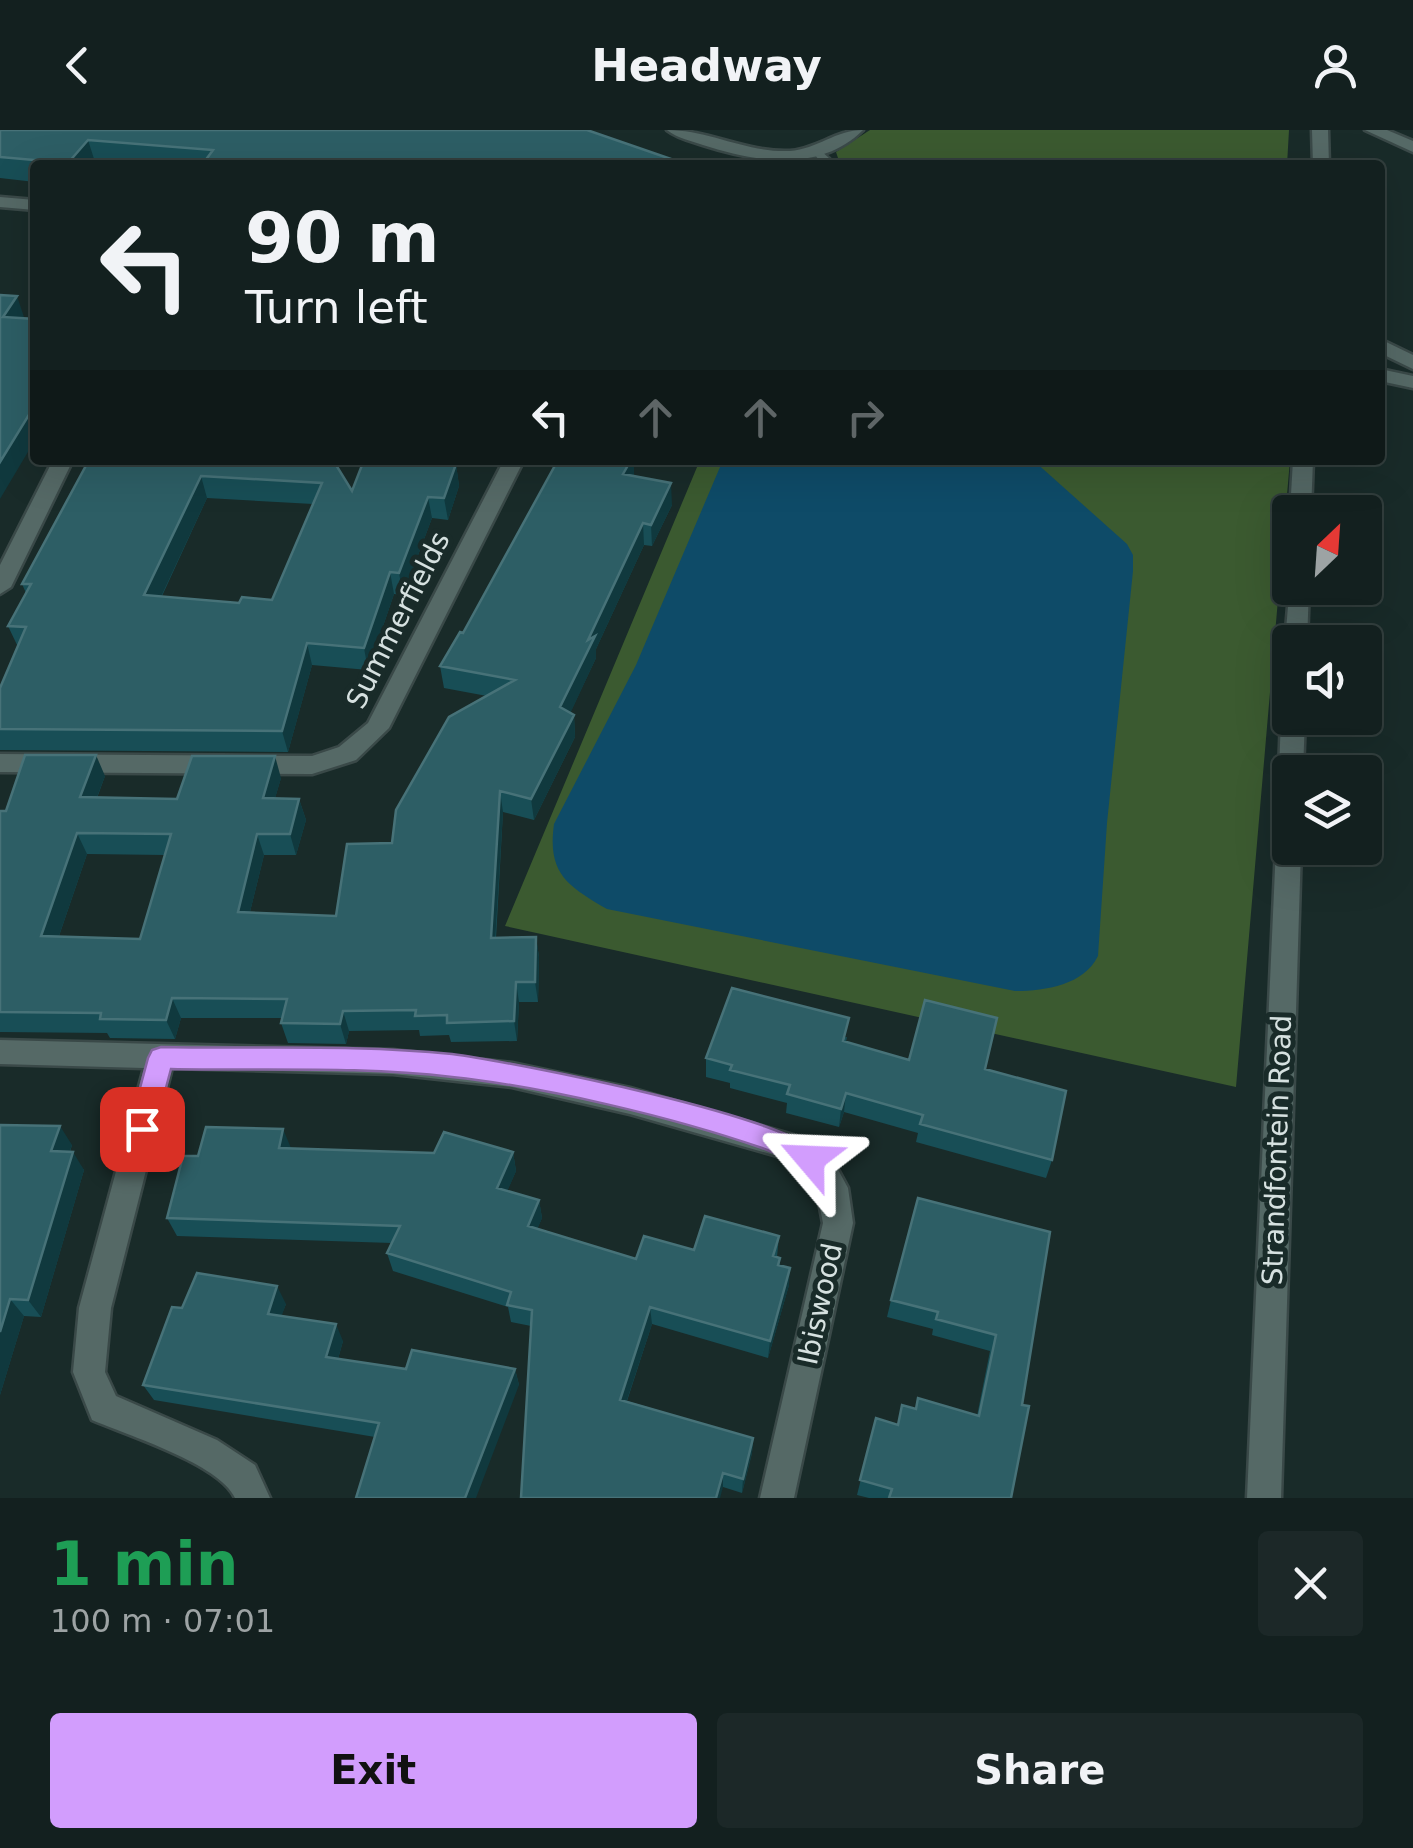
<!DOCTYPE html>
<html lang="en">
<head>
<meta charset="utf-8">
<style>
  body { margin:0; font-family:"DejaVu Sans",sans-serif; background:#1c2828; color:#f1f3f6; height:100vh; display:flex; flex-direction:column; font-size:38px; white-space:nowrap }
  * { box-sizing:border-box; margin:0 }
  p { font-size:32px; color:#9da3a4 }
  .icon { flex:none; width:55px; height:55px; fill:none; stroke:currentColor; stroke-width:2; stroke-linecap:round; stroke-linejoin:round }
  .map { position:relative; height:1368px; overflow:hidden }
  .side { display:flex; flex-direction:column; background:#13201f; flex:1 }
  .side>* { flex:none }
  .guide { position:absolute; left:30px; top:30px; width:1355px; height:305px; border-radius:10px; box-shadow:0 10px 40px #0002,0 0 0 2px #323e3d; background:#13201f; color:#f1f3f6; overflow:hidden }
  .needle { width:65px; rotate:25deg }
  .tools { position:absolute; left:1272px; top:365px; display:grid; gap:20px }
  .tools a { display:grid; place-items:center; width:110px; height:110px; border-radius:10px; background:#13201f; box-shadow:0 10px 40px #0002,0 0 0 2px #323e3d; font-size:50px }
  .pin { position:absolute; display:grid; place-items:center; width:85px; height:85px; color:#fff; margin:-42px; border-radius:20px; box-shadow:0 5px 15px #0006 }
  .me { position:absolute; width:110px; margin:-55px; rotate:296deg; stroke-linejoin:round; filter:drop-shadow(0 0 8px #0008) }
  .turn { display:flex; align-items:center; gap:35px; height:210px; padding:0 50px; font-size:45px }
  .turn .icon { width:130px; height:130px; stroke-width:2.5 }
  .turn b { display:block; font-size:70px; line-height:85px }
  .lanes { display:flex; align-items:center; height:95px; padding:0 50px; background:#0003; justify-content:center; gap:50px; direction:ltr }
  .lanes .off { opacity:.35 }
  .round { display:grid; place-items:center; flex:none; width:105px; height:105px; border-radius:10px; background:#1c2828 }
  .summary { display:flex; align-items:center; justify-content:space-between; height:170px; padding:0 50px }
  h1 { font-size:60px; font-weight:800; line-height:75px; color:#1e9e55 }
  .primary-button { display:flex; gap:20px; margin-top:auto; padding:20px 50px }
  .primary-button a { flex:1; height:115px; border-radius:10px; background:#d29dfd; color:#111; font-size:40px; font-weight:800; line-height:115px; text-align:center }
  .primary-button a+a { background:#1c2828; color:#f1f3f6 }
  header { display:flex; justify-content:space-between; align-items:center; height:130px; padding:0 50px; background:#13201f; font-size:45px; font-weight:800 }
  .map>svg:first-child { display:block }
  .green { fill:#3b5a30 }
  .water { fill:#0e4b68 }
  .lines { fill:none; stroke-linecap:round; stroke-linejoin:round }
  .service-casing { stroke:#3a4948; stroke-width:4 }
  .minor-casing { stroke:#3a4948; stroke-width:5 }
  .tertiary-casing { stroke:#3a4948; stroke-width:5 }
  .secondary-casing { stroke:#3a4948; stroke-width:5 }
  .service { fill:#556966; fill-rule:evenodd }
  .minor { fill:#556966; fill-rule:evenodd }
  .tertiary { fill:#556966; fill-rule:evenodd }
  .secondary { fill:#556966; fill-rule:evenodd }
  .wall { fill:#184e56; fill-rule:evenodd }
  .shaded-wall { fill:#10393e }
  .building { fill:#2d5e65; stroke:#477278; stroke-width:2.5; fill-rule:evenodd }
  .route { fill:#d29dfd; stroke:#8866a4; stroke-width:2.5 }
  .labels { text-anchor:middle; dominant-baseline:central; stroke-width:10; stroke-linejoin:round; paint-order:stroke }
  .street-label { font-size:28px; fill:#d6e1e0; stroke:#192b29 }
</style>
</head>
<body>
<header><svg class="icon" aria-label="back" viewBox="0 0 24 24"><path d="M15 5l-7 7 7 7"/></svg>Headway<svg class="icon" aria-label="person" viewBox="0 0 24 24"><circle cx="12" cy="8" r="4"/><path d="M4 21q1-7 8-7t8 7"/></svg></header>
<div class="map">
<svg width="1413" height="1368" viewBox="0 0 1413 1368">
  <rect width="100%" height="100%" fill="#192b29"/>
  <path class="green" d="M870,0h419l-2,35h-455l6,-7 -2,-6z
    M700,330h590l-54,627 -731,-161z"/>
  <path class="water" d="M723,330h310l94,84 6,11v16l-26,252 -9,133c-14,29 -53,35 -83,35l-408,-82c-39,-23 -60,-35 -53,-85l82,-159z"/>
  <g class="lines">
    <g class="service-casing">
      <path id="service" d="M819,19l11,10 -4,6h-12l4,-6 -5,-7z"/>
    </g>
    <g class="minor-casing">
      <path id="minor" d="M667,0c42,0 80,23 123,21 27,-2 46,-21 73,-21 -43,43 -107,32 -160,15 -12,-4 -26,-7 -36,-15z
        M0,67l35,3v10l-35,-3z
        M53,330h20l-62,127 -11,7v-29z
        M504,330h20l-135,268 -33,32 -44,14 -312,-2v-18l312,2 27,-9 29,-24z
        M0,910l393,10 119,13 118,25 170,49 35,27 13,24 5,35 -59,275h-34l63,-275 -8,-41 -34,-25 -151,-43 -118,-27 -119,-13 -221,-6 -61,240 -6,64 11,24 101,44 38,25 15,33h-35c-15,-34 -108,-63 -143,-78l-19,-48 6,-64 65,-240 -144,-4z"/>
    </g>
    <g class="tertiary-casing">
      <path id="tertiary" d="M1293,330h20l-2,52h-21z
        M1290,453v5h19l-2,54h-17v6l-5,-6z
        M1290,580v8h15l-2,54h-13v9l-11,-9 2,-54z
        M1290,663v55h11l-20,650h-34l31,-696 3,-7z"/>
    </g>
    <g class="secondary-casing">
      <path id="secondary" d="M1312,0h16l1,35h-16z
        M1365,0h22l26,11v11z
        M1380,209l33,16v14l-33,-16z
        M1380,239l33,7v12l-33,-7z"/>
    </g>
    <use href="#service" class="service"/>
    <use href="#minor" class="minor"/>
    <use href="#tertiary" class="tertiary"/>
    <use href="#secondary" class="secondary"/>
  </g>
  <path class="wall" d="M0,0l671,35h-537l-39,-3 -3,3h-57v17l-35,-4z
    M89,330h244l19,31 12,-31h87l1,4h4l3,22 -11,34 -16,-2 -29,77 -9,-1 -26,76 -56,-5 -24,87 -288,-2v-62l18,-41 -10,-21 18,-33 -4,-9zM207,368l106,6 -41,96 -33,3 -77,-7z
    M558,330h76v16l38,29 -20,41 -8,-1 -48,104v9l-26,55 4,2 1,22 -41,83 -31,-8 -7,126 40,-1 3,20 -1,45h-19l-2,39 -66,1 -2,-7 -29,1 -1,-6 -70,1 -3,13 -58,-1 -7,-20 1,-5h-101l-6,21 -65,-1 -3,-5 -107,-1v-221h6l99,-35 -8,22 80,1 104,-21 -6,20 24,1 7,21 -10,35h-32l-14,57 86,4 56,-73 95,-147 -43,-8 -4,-22 23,-33zM87,724l78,1 -25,84 -81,-3z
    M847,907l-1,5 63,18 76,9 67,91 -6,18 -130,-36 2,-9 -74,-21 -5,15 -53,-14 1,-10 -57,-15v-5l-24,-6v-19z
    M0,995l72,20 -2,7 14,18 -43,147 -17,-1 -24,79z
    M513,1022l3,19 -9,20 32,9 3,18 -5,11 99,30 143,-23 -2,21 12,28 -21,73 -116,-34 -25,77 126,37 -1,15 -10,40 -19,-6 -192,-161 -20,-4 -3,-15 -115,-36 -6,-18 5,-10 -215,-7 -10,-18 31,-62z
    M1050,1102l-28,173 -11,93h-142l-12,-3 19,-77 22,7 18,-16 61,7 13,-65 -58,-16 1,-6 -46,-12 4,-17z
    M286,1174l-5,12 62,25 -5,18 68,10h109l4,16 -144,52 -221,-37 -11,-15 39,-77z"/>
  <path class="shaded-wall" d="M88,10l7,22 -3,3h-24v-2z
    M17,166l7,21 -13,21 -8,-21z
    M35,275v35l-35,59v-37z
    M631,330h3v16l-11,-2z
    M456,334l3,22 -11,34 -4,-22z
    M201,346l6,22 -55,118 -8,-21z
    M671,353l1,22 -20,41 -1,-21z
    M428,367l4,21 -29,77 -4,-22z
    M643,393l1,22 -48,104v9l-33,71 -3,-22 28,-67z
    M390,442l4,22 -26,76 -4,-22z
    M307,513l5,22 -24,87 -6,-21z
    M574,585l1,22 -41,83 -3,-21z
    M96,625l9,21 -16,42 -9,-21z
    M275,626l6,22 -12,41 -6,-21z
    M500,661l3,21 -9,146 -3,-20z
    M299,669l7,21 -10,35 -6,-21z
    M77,703l10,21 -35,102 -11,-20z
    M257,704l7,21 -19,77 -7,-20z
    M536,807l3,20 -1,45 -3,-20z
    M516,852l3,20 -2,39 -3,-20z
    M172,868l9,20 -6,21 -9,-19z
    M343,881l6,20 -3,13 -6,-20z
    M846,963l-2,19 -5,15 2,-18z
    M60,996l12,19 -9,25 -12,-19z
    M283,999l8,19h-12z
    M73,1022l11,18 -43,147 -13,-17z
    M513,1022l3,19 -15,35 -4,-18z
    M539,1070l3,18 -11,26 -3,-18z
    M790,1138l-1,17 -21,73 2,-17z
    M277,1156l9,18 -10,27 -8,-17z
    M10,1169l14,17 -24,79v-63z
    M650,1177l2,17 -30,91 -2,-15z
    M336,1194l7,17 -9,32 -8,-16z
    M515,1239l4,16 -43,113h-11z
    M753,1308l-1,15 -10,40 1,-14z
    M723,1343v14l-3,11h-4z"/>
  <path class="building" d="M0,0h587l84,29 -7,6h-462l11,-15 -125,-10 -20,23 -68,-6z
    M0,165l17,1 -14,21 32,2v86l-35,57z
    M89,330h244l19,31 12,-31h82l-2,3 12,1 -12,34 -16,-1 -29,76 -9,-1 -26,76 -57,-5 -25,88 -282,-2v-41l26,-61 -18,-1 23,-42h-9zM201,346l121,7 -50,117 -30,-3 -3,6 -95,-8z
    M558,330h73l-8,14 48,9 -20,42 -8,-2 -55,117 7,-4 -35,71 14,8 -43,84 -31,-8 -9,147 45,-1 -1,45h-19l-2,39 -67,2v-8l-32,1 1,-6 -73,1 -3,13 -59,-1 6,-24 -115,-1 -6,22 -66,-1 1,-6 -101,-1v-201h6l19,-56h71l-16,42 97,2 15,-43h83l-12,42 36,1 -9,35h-33l-19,78 98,4 11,-72 45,-1 4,-33 53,-93 66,-37 -75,-14 20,-34 3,1zM77,703l94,1 -31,105 -99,-3z
    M732,858l117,30 -6,23 66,19 16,-60 72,18 -12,51 81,22 -14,69 -132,-36 3,-9 -77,-22 -5,16 -54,-15 3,-9 -60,-15 2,-5 -26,-7z
    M0,995l60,1 -9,25 22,1 -45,148 -18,-1 -10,33z
    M206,997l77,2 -4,19 155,5 10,-21 69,20 -16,36 42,12 -11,26 108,33 8,-23 50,14 11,-34 74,20 -6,20 7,2 -2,7 12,3 -20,73 -120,-34 -30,93 133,38 -10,41 -20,-6 -7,25h-195l11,-188 -25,-5 4,-13 -124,-39 13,-27 -233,-8 16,-62h15z
    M918,1068l132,34 -28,173 7,1 -18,92h-122l3,-9 -32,-9 16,-62 22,7 4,-20 14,4 2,-11 61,18 17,-81 -60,-16 2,-7 -47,-12z
    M197,1143l80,13 -9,28 68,10 -10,33 80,12 6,-19 103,19 -50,129h-109l23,-75 -236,-38 29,-78 10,1z"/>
  <path class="route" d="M161,917c96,2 195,-3 291,7 55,7 352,64 371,105l-4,9 -9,3c-17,-6 -30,-17 -48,-23 -90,-31 -216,-61 -310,-71 -93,-11 -188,-6 -281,-8l-16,60 -4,9 -9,3 -9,-3 -4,-9 19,-71 4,-8z"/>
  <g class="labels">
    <g class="street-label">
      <text transform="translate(398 490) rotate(-63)">Summerfields</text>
      <text transform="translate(1277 1020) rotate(-88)">Strandfontein Road</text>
      <text transform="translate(820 1174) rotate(-78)">Ibiswood</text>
    </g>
  </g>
</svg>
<div class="tools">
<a><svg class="needle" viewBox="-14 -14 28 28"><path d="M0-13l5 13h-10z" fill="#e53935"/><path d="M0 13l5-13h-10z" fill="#9da3a4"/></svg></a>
<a><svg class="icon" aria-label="sound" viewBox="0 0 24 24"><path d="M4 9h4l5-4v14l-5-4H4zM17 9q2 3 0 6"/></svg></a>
<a><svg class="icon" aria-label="layers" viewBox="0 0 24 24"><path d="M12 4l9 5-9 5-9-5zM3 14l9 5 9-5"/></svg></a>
</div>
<div class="pin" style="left:142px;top:999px;background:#d93025"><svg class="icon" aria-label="arrive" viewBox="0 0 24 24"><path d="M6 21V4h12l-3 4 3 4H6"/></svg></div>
<svg class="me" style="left:810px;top:1029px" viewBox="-20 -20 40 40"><path d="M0-17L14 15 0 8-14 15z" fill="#d29dfd" stroke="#fff" stroke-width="4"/></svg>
<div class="guide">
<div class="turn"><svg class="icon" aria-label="left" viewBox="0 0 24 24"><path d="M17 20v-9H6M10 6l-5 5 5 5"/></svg><div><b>90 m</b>Turn left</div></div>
<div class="lanes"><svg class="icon" aria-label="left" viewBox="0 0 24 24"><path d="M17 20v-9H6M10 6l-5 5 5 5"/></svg><svg class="icon off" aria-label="ahead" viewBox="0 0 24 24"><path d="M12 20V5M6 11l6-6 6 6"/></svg><svg class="icon off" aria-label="ahead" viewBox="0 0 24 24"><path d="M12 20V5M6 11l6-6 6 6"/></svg><svg class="icon off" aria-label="right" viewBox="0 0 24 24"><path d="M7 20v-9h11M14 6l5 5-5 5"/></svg></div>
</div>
</div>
<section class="side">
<div class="summary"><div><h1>1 min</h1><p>100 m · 07:01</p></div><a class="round"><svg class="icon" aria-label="close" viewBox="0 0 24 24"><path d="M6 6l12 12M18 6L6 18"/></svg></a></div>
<div class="primary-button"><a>Exit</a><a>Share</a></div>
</section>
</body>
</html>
